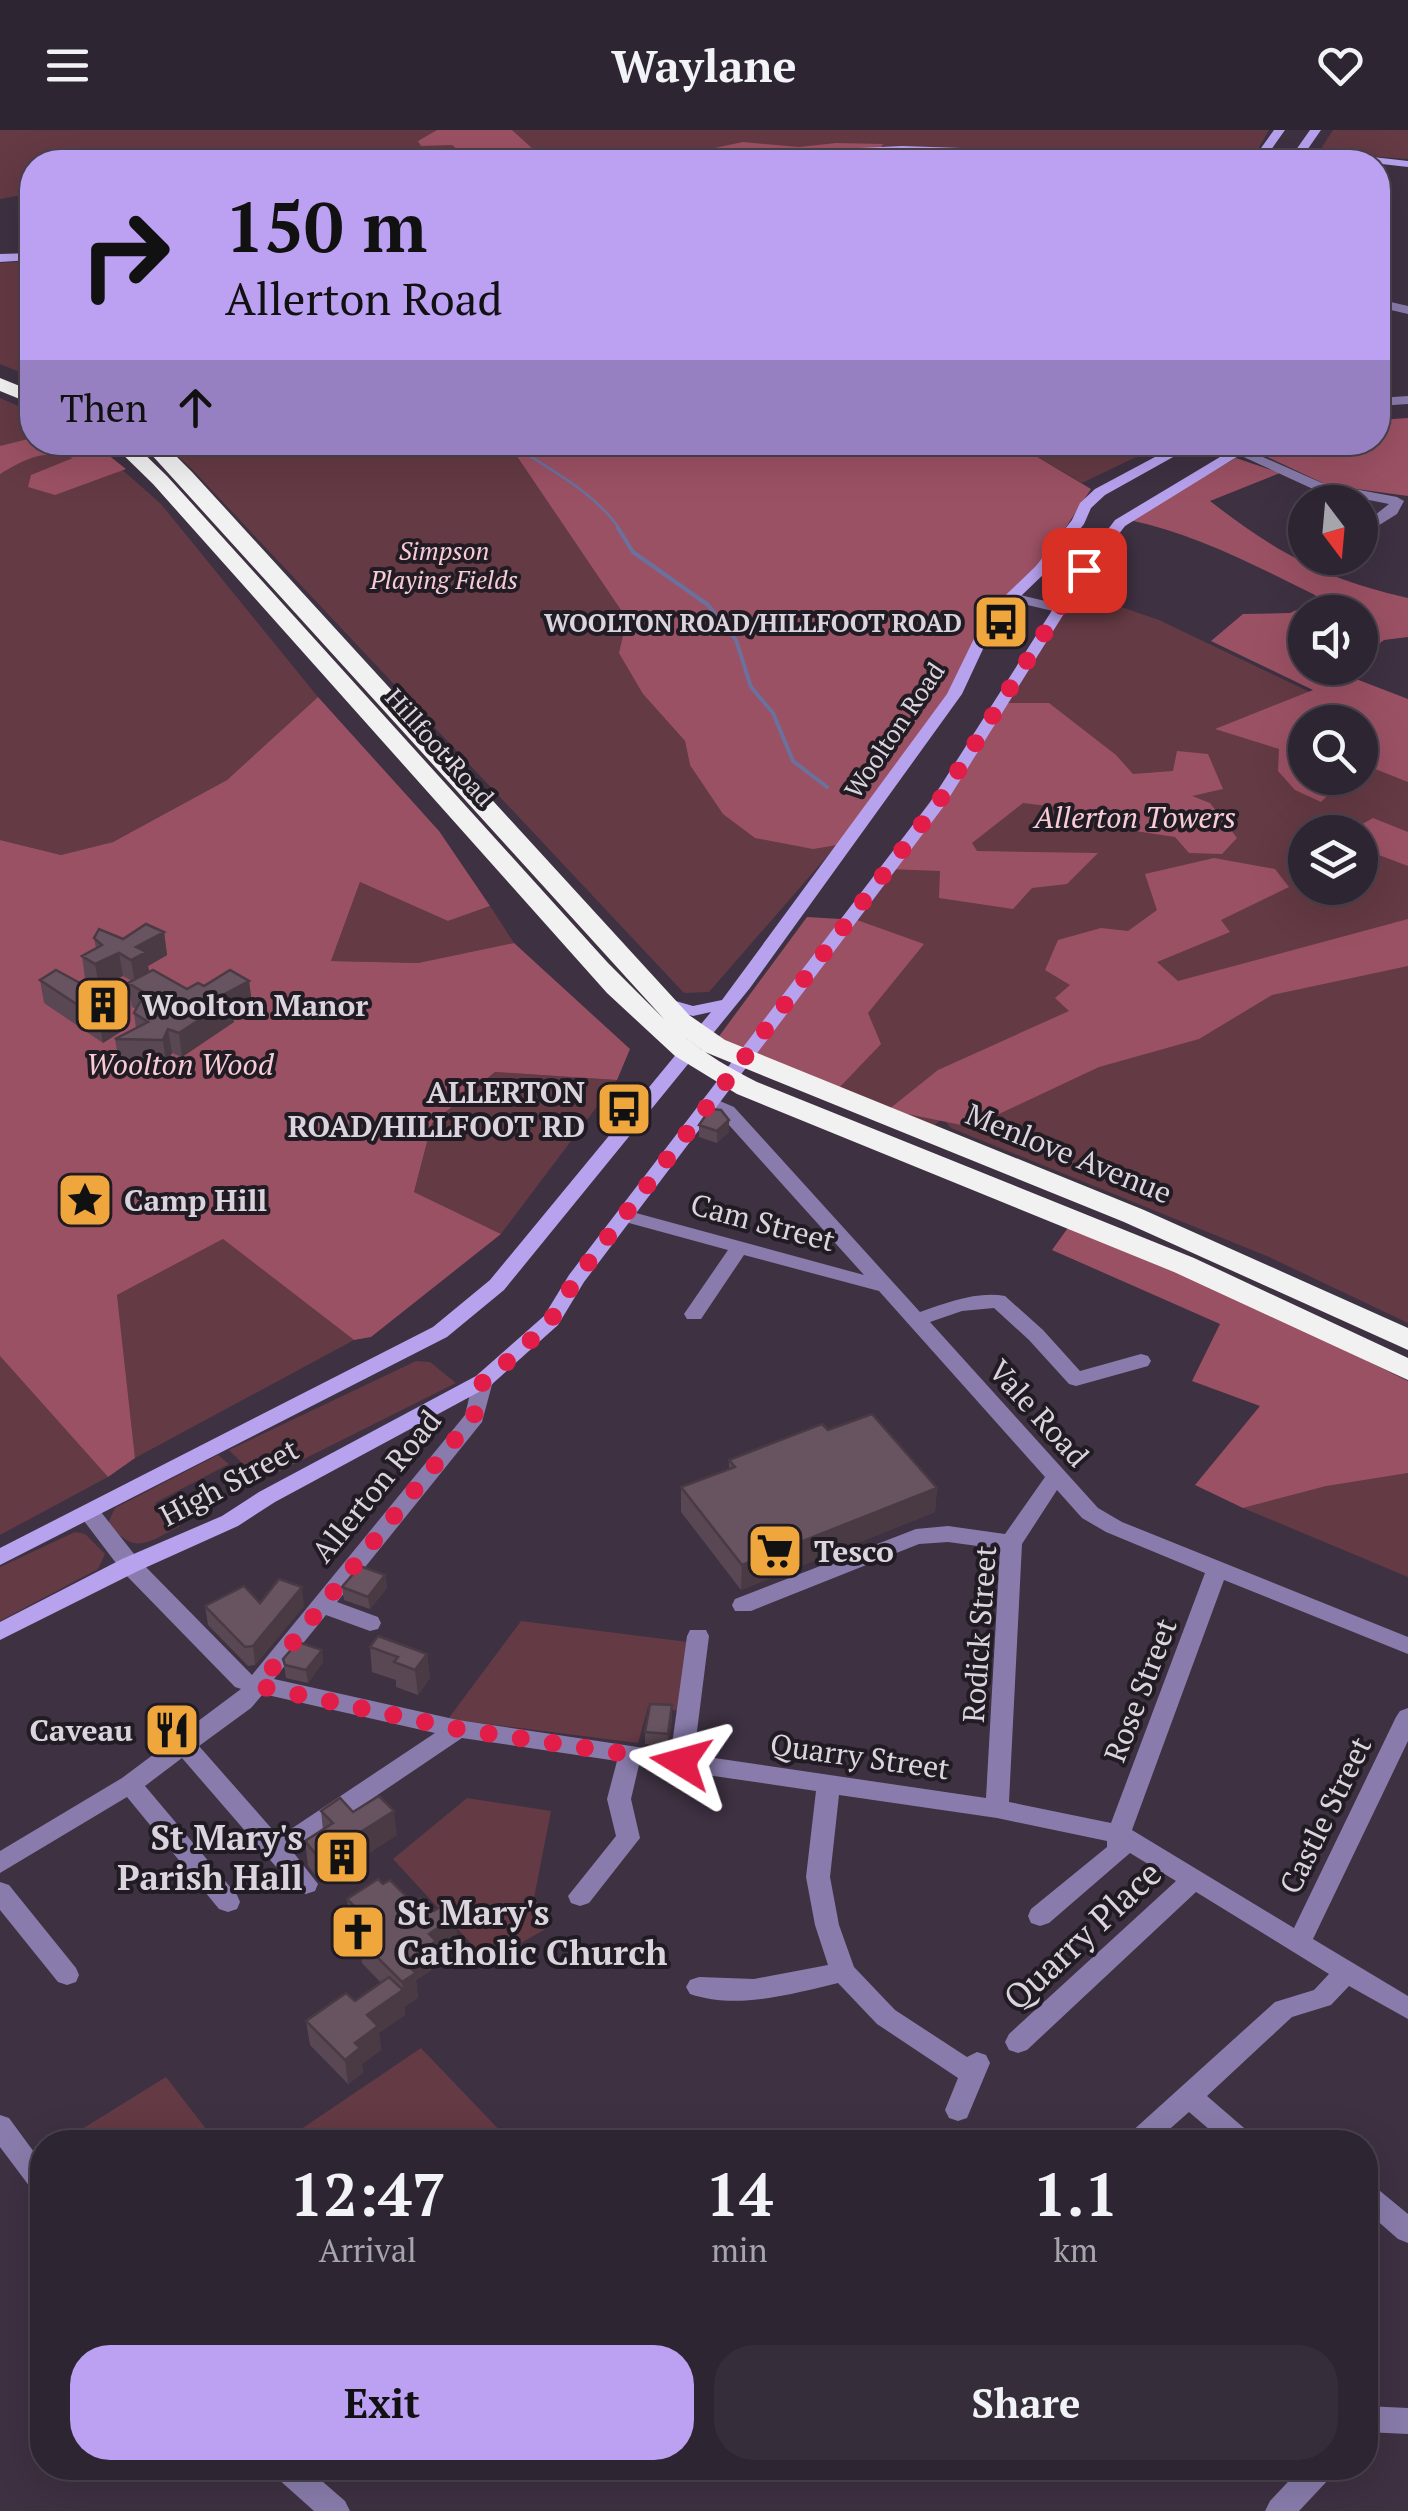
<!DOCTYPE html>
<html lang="en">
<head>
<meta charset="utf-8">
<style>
  body { margin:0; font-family:"PT Serif",serif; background:#362d3a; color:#f1f3f6; height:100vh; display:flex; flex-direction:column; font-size:38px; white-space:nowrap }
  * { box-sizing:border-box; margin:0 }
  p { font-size:32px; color:#a7a5ac }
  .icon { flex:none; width:55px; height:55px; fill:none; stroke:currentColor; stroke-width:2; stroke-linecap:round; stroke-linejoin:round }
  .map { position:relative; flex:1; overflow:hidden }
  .details { position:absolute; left:30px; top:2000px; width:1348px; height:350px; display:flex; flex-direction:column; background:#2e2532; border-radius:40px; box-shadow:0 10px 40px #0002,0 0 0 2px #49424d }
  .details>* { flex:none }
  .top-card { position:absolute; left:20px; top:20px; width:1370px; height:305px; border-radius:40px; box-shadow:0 10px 40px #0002,0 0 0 2px #49424d; background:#bca0f2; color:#111; overflow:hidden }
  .needle { width:65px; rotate:164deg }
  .tools { position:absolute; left:1288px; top:355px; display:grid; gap:20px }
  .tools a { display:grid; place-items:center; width:90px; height:90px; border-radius:50%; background:#2e2532; box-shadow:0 10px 40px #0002,0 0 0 2px #49424d; font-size:50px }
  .pin { position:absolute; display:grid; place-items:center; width:85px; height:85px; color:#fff; margin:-42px; border-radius:20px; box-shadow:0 5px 15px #0006 }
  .me { position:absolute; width:110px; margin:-55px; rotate:278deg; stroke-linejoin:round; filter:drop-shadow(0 0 8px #0008) }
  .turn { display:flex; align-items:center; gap:35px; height:210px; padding:0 40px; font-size:45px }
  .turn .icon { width:130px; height:130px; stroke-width:2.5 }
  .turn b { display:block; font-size:70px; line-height:85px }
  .then { display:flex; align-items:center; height:95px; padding:0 40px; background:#0003; gap:20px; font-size:38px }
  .eta { display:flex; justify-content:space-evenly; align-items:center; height:170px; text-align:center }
  .eta b { font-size:60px; font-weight:700; line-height:70px }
  .action { display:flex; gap:20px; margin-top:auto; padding:20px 40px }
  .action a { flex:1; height:115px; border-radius:40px; background:#bca0f2; color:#111; font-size:40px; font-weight:700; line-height:115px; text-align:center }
  .action a+a { background:#362d3a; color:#f1f3f6 }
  header { display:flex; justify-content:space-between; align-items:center; height:130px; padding:0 40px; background:#2e2532; font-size:45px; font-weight:700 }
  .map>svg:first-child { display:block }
  .green { fill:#643a44; fill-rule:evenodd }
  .forest { fill:#9b5164 }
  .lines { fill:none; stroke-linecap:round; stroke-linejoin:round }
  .stream-far1 { stroke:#6b709d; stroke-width:2.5 }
  .stream { stroke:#6b709d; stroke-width:4 }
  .street { fill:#897cac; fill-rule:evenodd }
  .secondary { fill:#b7a2ee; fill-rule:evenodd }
  .highway { fill:#f1f1f1; fill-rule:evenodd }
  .wall { fill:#594753 }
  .shaded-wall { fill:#493a43 }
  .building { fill:#685360; stroke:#493a43; stroke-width:2.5 }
  .route { stroke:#e11d48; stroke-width:18; stroke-dasharray:0 32.4 }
  .labels { text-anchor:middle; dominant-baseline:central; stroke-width:8; stroke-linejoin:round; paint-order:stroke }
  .far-park-label { font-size:25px; font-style:italic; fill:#f9ccd5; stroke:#211c23 }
  .far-poi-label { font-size:25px; font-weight:bold; fill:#dbd3dd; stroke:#211c23; text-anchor:end }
  .far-street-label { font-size:25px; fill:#dbd3dd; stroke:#211c23 }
  .park-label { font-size:30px; font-style:italic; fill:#f9ccd5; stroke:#211c23 }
  .poi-label { font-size:30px; font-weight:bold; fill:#dbd3dd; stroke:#211c23; text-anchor:start }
  .street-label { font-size:30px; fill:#dbd3dd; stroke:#211c23 }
  .near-poi-label { font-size:35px; font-weight:bold; fill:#dbd3dd; stroke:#211c23; text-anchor:end }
  .near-street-label { font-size:35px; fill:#dbd3dd; stroke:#211c23 }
</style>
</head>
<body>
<header><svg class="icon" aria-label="menu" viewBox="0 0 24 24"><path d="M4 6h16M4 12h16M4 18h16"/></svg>Waylane<svg class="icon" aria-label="heart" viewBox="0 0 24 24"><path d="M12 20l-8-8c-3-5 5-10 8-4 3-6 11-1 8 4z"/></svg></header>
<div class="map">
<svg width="1408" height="2381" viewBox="0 0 1408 2381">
  <rect width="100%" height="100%" fill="#3e3142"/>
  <path class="green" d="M0,0h1269l-15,26 -34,5 -306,-13 -213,14h-669v31l-32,6z
    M1333,0h75v29l-81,-6 -5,-6z
    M32,131v116l-32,-13v-101z
    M0,268l32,14v30l60,1 69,61 157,193 -91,83 -114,62 -52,13 -61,-15z
    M162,313h346l119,176 16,75 42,47 5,24 147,80 -128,147 -25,1 -495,-527z
    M1014,313h151l-83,40z
    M1075,461l84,29 249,119v584l-139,-66 -318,-129 -7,-8 72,-73 -82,79 -182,-68zM1305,592h55v56h-55zM1305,702h55v56h-55z
    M360,752l88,39 42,-15 24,37 -96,20 -87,-2z
    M495,942l122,8 -116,154 -87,-42 18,-69z
    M223,1109l131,101 -219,118 -18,-163z
    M0,1226l108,121 -108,58z
    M416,1231l14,1 26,21 -188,94 -11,1 -28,-28z
    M218,1325l11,9 -74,39 25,23c-33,17 -45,30 -72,-3l7,-15z
    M1408,1343v104l-165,-69 83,-23z
    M75,1402l10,2 20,20 -7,15 -98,52v-54z
    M521,1491l167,21 -8,69 -32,-4 -10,36 -190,-24z
    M467,1668l84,13 -17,87 17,28 -63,36 -95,-103z
    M421,1918l86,90 -6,4h-219z
    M166,1947l50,65h-155z"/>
  <path class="forest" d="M437,0h75l35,32h-75l-20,-17 -31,1 -3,-5z
    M743,12l56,5 37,-4 47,1 -8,13 3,4 21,1h-250z
    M1408,288v78l-81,-11 -66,-31 18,-11 99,-1v-22z
    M32,308v4l61,1 33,26 -71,26 -27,-8 3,-12 42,-17c-31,-8 -46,0 -73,16v-28z
    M508,313h506l77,46 -52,79 -50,47 -38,76 -114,154 -24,4 -58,-11 -32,-24 -33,-49 -5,-24 -42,-47 -24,-41 8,-34z
    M1236,328l44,15 -70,28c67,52 114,78 198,97v39l-24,3 -24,18v-46h-55v56h44l7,11 52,20v83l-48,-19v-41h-55v56h40l-24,24 -26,-12 -17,-19 1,-22 -64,-20 98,-39 -102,-49 32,-27 47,-1 28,-13 -3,-5c-59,-29 -121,-62 -186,-75z
    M318,567l121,134 51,75 -42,15 -88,-39 -29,79 87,2 96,-20 116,106 -13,31 -122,-8 -63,51 -18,69 87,42 -130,103 -17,3 -131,-101 -106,56 18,163 -27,19 -108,-121v-516l61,15 52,-13 114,-62z
    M1004,573h45l67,52 17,19 40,-3 4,-20 31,3 15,35 -31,7 18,7 27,35 -15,16 -33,-1 -14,-16 -93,-14 -10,-14 -49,-6 -51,40 5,8 121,2 -31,31 -35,4 -19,21 -74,-11 1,-27 -52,-2z
    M1373,688l35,14v34l-48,-18v-16h-12z
    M1214,728l61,11 14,18 -68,33 9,12 -73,30 21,19 230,-62v47l-136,29 -73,44 -100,28 -128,60 -83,-17 50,-40 131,-59 -14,-13 15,-13 -25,-15 13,-30 43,-12 27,3 29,-21 -12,-36z
    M807,787l50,3 67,24 -56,69 13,31 -45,47 -119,-52z
    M1070,1095l212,94 126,62v92l-82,13 -83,22 -48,-23 65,-79 -68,-25 28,-57 -168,-74z"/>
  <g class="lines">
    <path class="stream-far1" d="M508,312c37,25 88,50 112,88"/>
    <path class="stream" d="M618,398l15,24 75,53 28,35 15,47 22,26 20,48 34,26"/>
    <path class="street" d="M1378,169l30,7v8l-30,-7z
      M1408,266v8l-30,2v-8z
      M1211,312h18l93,41 75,14 7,4 -7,13 -37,23v-10l29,-23 -76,-15z
      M1012,463l54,13 2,3 -7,4 -54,-13v-6z
      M708,966l26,11 186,205c26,-9 57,-21 85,-16l38,34 37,41 61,-17 7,2 3,5 -3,5 -72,20 -7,-2 -40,-44 -35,-32 -32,3 -32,11 168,186 24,14 286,115v17l-184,-74 -92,250 162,98 102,-211 4,-6 8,-3v33l-95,198 95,57v23l-59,-33 -18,19 -39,12 -85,79 44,38 4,8h-31l-35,-30 -34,30h-30l4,-8 146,-132 39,-12 15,-16 -133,-82 -169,158 -9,3 -9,-3 -4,-8 4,-8 167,-153 -46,-28 -81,70 -9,3 -9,-3 -3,-7 3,-7 76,-62v-6l-110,-23 -158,-23 -9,82 9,48 15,42 41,43 72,47 10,-5 9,3 4,8 -23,55 -9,3 -9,-3 -4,-8 13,-32 -81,-54 -39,-41c-46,11 -101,27 -148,11l-4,-7 4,-7 9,-3 55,2 74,-14 -13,-40 -9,-48 10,-86 -177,-26 -8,34 9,39 -51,65 -9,3 -9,-3 -3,-7 48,-60 -9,-37 10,-38 -155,-23 -169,114 25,32 -3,7 -9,3 -9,-3 -115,-133 -37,28 92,109 3,7 -3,7 -9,3 -9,-3 -92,-112 -127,76v-22l122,-73 119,-89 -6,-2 -113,-116 -41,-54 -3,-5 3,-5h16l41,52 114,116 213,-260 8,-34 10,-7 10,7 -11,41 -145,180 41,15 3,6 -3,6 -8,2 -44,-16 -52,64 184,41 213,32 16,-116 3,-6h16l3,6 -15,119 292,43 14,-249 -52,-7 -29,2 -168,67h-16l-3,-6 3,-6 181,-70 32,-3 57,8 40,-57 -166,-186 -135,-36 -43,64h-14l-3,-5 44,-64 -110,-30 -3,-4 3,-4 7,-2 239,65 -144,-160 -21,-13zM1057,1360l25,28 24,14 99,41 -94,250 -102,-21 13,-258zM263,1564l172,39 -156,104 -80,-91 52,-38z
      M0,1752l9,3 67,83 3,7 -3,7 -9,3 -9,-3 -58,-72z
      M0,1985l9,3 33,45v31l-9,-3 -33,-44z
      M1365,2052l9,4 34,28v29l-10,-4 -33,-29z
      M1365,2276l43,2v26l-43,-2z
      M273,2338h34l38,33 5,10h-36l-37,-33z
      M1301,2338h33l-4,10 -31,33h-34l5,-10z"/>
    <path class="secondary" d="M1274,0h11l-19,27h25l19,-27h11l-18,26 52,-1 53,6v6l-53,-6 -191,1 -262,-9 -196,9 6,-3 63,-7 127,-6 352,12z
      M32,123v7l-32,2v-8z
      M1378,134l6,4 4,16 -4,21 -6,4z
      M1183,312h17l-95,53 -14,13 -7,16 -38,48 -49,47 -35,75 -212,294 -246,302 -57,47 -447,228v-17l433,-221 57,-47 221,-268 -18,4 -34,-9 -3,-4 3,-4 6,-1 28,8 29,-6 225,-306 39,-80 50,-48 36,-46 8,-17 15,-14z
      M1245,312h16l-136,84 -35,46 -146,234 -360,476 -26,43 -68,61 -215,116 -37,24 -100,45 -138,69v-18l122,-63 100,-43 37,-24 217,-116 68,-60 25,-41 362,-474 146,-230 38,-51z"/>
    <path class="highway" d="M0,248l32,13v13l-32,-13z
      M110,312h22l35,34 441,487 56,56 -524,-577h22l30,30 497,543 36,25 419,170 264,118v22l-284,-128 -419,-170 -22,-16c23,18 48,33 74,46l437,176 214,100v22l-234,-108 -437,-178 -62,-38 -68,-63 -454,-509z"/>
  </g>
  <path class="wall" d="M164,802l3,23 -19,11 1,6 38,17 62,-8 3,23 -19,10 1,8 -52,35 -10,-4 -6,11 -47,-2 -4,-23 21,-11 -2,-15 2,-4 -4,-2 -4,-24 4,-2 -9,-5 -24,11 -14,-8 -3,-23 14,-8 -2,-10 29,1z
    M40,850l82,26 3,23 -22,14 -59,-40z
    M729,990v12l-12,11 -18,-6v-12z
    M828,1300l109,58 -2,24 -194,78 -60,-78v-25l48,-18v-9z
    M385,1445l2,13 -17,21 -26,-9 -2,-13z
    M260,1473l44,3 -49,59 -7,1 -40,-41 -3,-19z
    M370,1517l57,7 3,24 -12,17 -22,-8v-7l-24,-8z
    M322,1520l1,12 -15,21 -22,-5 -3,-19z
    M672,1588l-4,28 -23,-2v-12z
    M321,1681l32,1 44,23 -75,48 -14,-17 -3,-25 18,-11z
    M383,1754l30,19 45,38 -21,14 1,11 -22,14 2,18 -14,9 1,8 -26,18 2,17 -19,14 1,9 -15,11 -38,-39 -4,-24 49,-20 26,-18 -19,-20 -3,-24 4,-3 -13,-12 -3,-25z"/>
  <path class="shaded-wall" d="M164,802l3,23 -19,11 2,9 -15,8 -4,-23 5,-13z
    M119,823l4,23 -24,11 -4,-23z
    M249,851l3,23 -19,10 1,8 -52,35 -3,-24 44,-38z
    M122,876l3,23 -22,14 -4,-24z
    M168,899l4,24 -6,11 -3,-24z
    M729,990v12l-12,11v-12z
    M937,1358l-2,24 -194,78 1,-25z
    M385,1445l2,13 -17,21 -2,-12z
    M302,1457l2,19 -49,59 -2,-19z
    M322,1520l1,12 -15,21 -2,-13z
    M427,1524l3,24 -12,17 -3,-25z
    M672,1575v13l-4,28v-12z
    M394,1681l3,24 -75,48 -3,-25z
    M455,1786l3,25 -21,14 1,11 -22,14 2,18 -14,9 1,8 -26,18 2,17 -19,14 1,9 -15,11 -3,-24 22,-45 36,-25 -1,-8 2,-20 25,-28z"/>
  <path class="building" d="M146,794l18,8 -28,15 10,5 -15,8 -12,-7 -24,11 -13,-8 20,-11 -8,-7 5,-9 24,10z
    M56,840l66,36 -23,13 -59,-39z
    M153,840l34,19 11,-6 6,3 26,-16 19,11 -26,14 8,4 -52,34 -11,-4 -5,11 -48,-1 33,-17 -14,-9 11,-20 -17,-10z
    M710,979l11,1 8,10 -12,11 -18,-6z
    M872,1284l65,74 -195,77 -61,-78 54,-20 -6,-7 93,-36 6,6z
    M360,1436l25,9 -17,22 -26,-10z
    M279,1449l23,8 -49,59 -8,1 -40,-41 39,-20 16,17z
    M378,1506l49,18 -12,16 -21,-8 4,-5 -28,-10z
    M298,1512l24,8 -16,20 -21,-5 -2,-6z
    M650,1574l22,1 -4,29 -23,-2z
    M379,1666l15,15 -75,47 -14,-17 28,-18 -12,-12 19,-13 13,14z
    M378,1749l5,5 7,-4 23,23 7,-5 14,13 9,-6 12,11 -26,18 7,7 -32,21 12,11 -14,9 -43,-43 17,-11 -29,-29z
    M389,1847l14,13 -36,25 11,11 -23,17 5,5 -15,12 -39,-39 40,-28 9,8z"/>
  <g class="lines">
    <path class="route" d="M681,1632l-223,-33 -200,-43 216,-270 9,-35 34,-27 34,-34 25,-41 362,-476 146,-233"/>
  </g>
  <defs>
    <g id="bus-square" transform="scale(2.875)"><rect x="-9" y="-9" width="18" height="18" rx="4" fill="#efa73d" stroke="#211c23"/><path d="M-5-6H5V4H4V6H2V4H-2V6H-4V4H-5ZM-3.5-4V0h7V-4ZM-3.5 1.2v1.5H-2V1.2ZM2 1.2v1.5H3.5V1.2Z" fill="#111"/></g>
    <g id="building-square" transform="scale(2.875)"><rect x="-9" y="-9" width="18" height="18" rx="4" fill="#efa73d" stroke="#211c23"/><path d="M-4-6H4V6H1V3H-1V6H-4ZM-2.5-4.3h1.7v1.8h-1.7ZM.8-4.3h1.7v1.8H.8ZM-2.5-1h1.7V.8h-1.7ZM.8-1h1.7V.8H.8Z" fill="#111"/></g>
    <g id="sight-square" transform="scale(2.875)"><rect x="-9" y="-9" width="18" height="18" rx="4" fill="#efa73d" stroke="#211c23"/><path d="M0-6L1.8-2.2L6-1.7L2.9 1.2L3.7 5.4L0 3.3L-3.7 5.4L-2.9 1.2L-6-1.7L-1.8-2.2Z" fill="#111"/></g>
    <g id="supermarket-square" transform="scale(2.875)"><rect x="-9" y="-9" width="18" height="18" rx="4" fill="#efa73d" stroke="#211c23"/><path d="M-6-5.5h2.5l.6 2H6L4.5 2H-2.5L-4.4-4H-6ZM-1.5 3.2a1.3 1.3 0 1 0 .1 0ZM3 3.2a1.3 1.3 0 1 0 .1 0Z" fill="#111"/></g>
    <g id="restaurant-square" transform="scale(2.875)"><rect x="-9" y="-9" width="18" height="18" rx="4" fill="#efa73d" stroke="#211c23"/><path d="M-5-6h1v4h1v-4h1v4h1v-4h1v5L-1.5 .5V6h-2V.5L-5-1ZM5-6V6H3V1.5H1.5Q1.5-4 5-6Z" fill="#111"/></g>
    <g id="church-square" transform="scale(2.875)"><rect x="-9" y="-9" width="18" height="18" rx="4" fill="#efa73d" stroke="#211c23"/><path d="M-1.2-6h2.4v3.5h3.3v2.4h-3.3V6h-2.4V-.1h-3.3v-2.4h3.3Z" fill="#111"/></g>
  </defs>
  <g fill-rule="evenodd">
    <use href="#bus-square" x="1001" y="492"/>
    <use href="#building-square" x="103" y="875"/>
    <use href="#bus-square" x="624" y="979"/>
    <use href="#sight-square" x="85" y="1070"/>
    <use href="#supermarket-square" x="775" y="1421"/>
    <use href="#restaurant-square" x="172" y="1600"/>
    <use href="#building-square" x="342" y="1727"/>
    <use href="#church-square" x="358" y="1802"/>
  </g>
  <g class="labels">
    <g class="far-park-label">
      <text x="444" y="420">Simpson<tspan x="444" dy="29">Playing Fields</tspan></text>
    </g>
    <g class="far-poi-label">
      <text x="962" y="492">WOOLTON ROAD/HILLFOOT ROAD</text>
    </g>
    <g class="far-street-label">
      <text transform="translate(894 600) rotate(-56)">Woolton Road</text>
      <text transform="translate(440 617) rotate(48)">Hillfoot Road</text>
    </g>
    <g class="park-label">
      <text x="1135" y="687">Allerton Towers</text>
      <text x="180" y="934">Woolton Wood</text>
    </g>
    <g class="poi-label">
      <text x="142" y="875">Woolton Manor</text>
      <text x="585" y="962" text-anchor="end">ALLERTON<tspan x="585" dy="34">ROAD/HILLFOOT RD</tspan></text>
      <text x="124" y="1070">Camp Hill</text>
      <text x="814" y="1421">Tesco</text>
      <text x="133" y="1600" text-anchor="end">Caveau</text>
    </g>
    <g class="street-label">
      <text transform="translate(1069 1023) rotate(22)">Menlove Avenue</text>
      <text transform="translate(763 1092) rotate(15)">Cam Street</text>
      <text transform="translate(1039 1283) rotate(48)">Vale Road</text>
      <text transform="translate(229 1352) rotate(-28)">High Street</text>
      <text transform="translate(376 1356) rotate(-51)">Allerton Road</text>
      <text transform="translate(979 1504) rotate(-86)">Rodick Street</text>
      <text transform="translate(1140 1560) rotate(-69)">Rose Street</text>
      <text transform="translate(860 1626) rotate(8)">Quarry Street</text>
      <text transform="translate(1325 1685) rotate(-64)">Castle Street</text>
    </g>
    <g class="near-poi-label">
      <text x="303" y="1707">St Mary's<tspan x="303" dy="40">Parish Hall</tspan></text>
      <text x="397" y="1782" text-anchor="start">St Mary's<tspan x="397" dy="40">Catholic Church</tspan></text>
    </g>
    <g class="near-street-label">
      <text transform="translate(1082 1805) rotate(-43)">Quarry Place</text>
    </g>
  </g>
</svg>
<div class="tools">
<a><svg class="needle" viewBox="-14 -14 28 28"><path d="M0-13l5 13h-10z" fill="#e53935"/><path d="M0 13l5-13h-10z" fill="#a7a5ac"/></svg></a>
<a><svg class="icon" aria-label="sound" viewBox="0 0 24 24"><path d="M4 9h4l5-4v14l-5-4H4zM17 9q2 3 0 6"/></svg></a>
<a><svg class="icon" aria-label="search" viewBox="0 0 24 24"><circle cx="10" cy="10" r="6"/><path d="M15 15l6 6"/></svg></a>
<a><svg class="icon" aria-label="layers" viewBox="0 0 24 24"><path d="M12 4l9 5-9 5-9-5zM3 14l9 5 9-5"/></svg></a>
</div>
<div class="pin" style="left:1084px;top:440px;background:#d93025"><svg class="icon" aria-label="arrive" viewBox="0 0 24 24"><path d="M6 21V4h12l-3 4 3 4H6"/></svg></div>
<svg class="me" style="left:681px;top:1632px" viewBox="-20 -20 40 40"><path d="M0-17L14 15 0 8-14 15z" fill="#e11d48" stroke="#fff" stroke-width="4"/></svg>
<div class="top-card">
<div class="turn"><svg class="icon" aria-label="right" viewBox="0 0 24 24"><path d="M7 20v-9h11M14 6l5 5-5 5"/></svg><div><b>150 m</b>Allerton Road</div></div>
<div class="then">Then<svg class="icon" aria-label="ahead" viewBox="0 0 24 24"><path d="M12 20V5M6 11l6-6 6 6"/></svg></div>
</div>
<section class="details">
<div class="eta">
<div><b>12:47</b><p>Arrival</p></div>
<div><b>14</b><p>min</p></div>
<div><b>1.1</b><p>km</p></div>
</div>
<div class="action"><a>Exit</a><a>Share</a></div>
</section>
</div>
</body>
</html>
